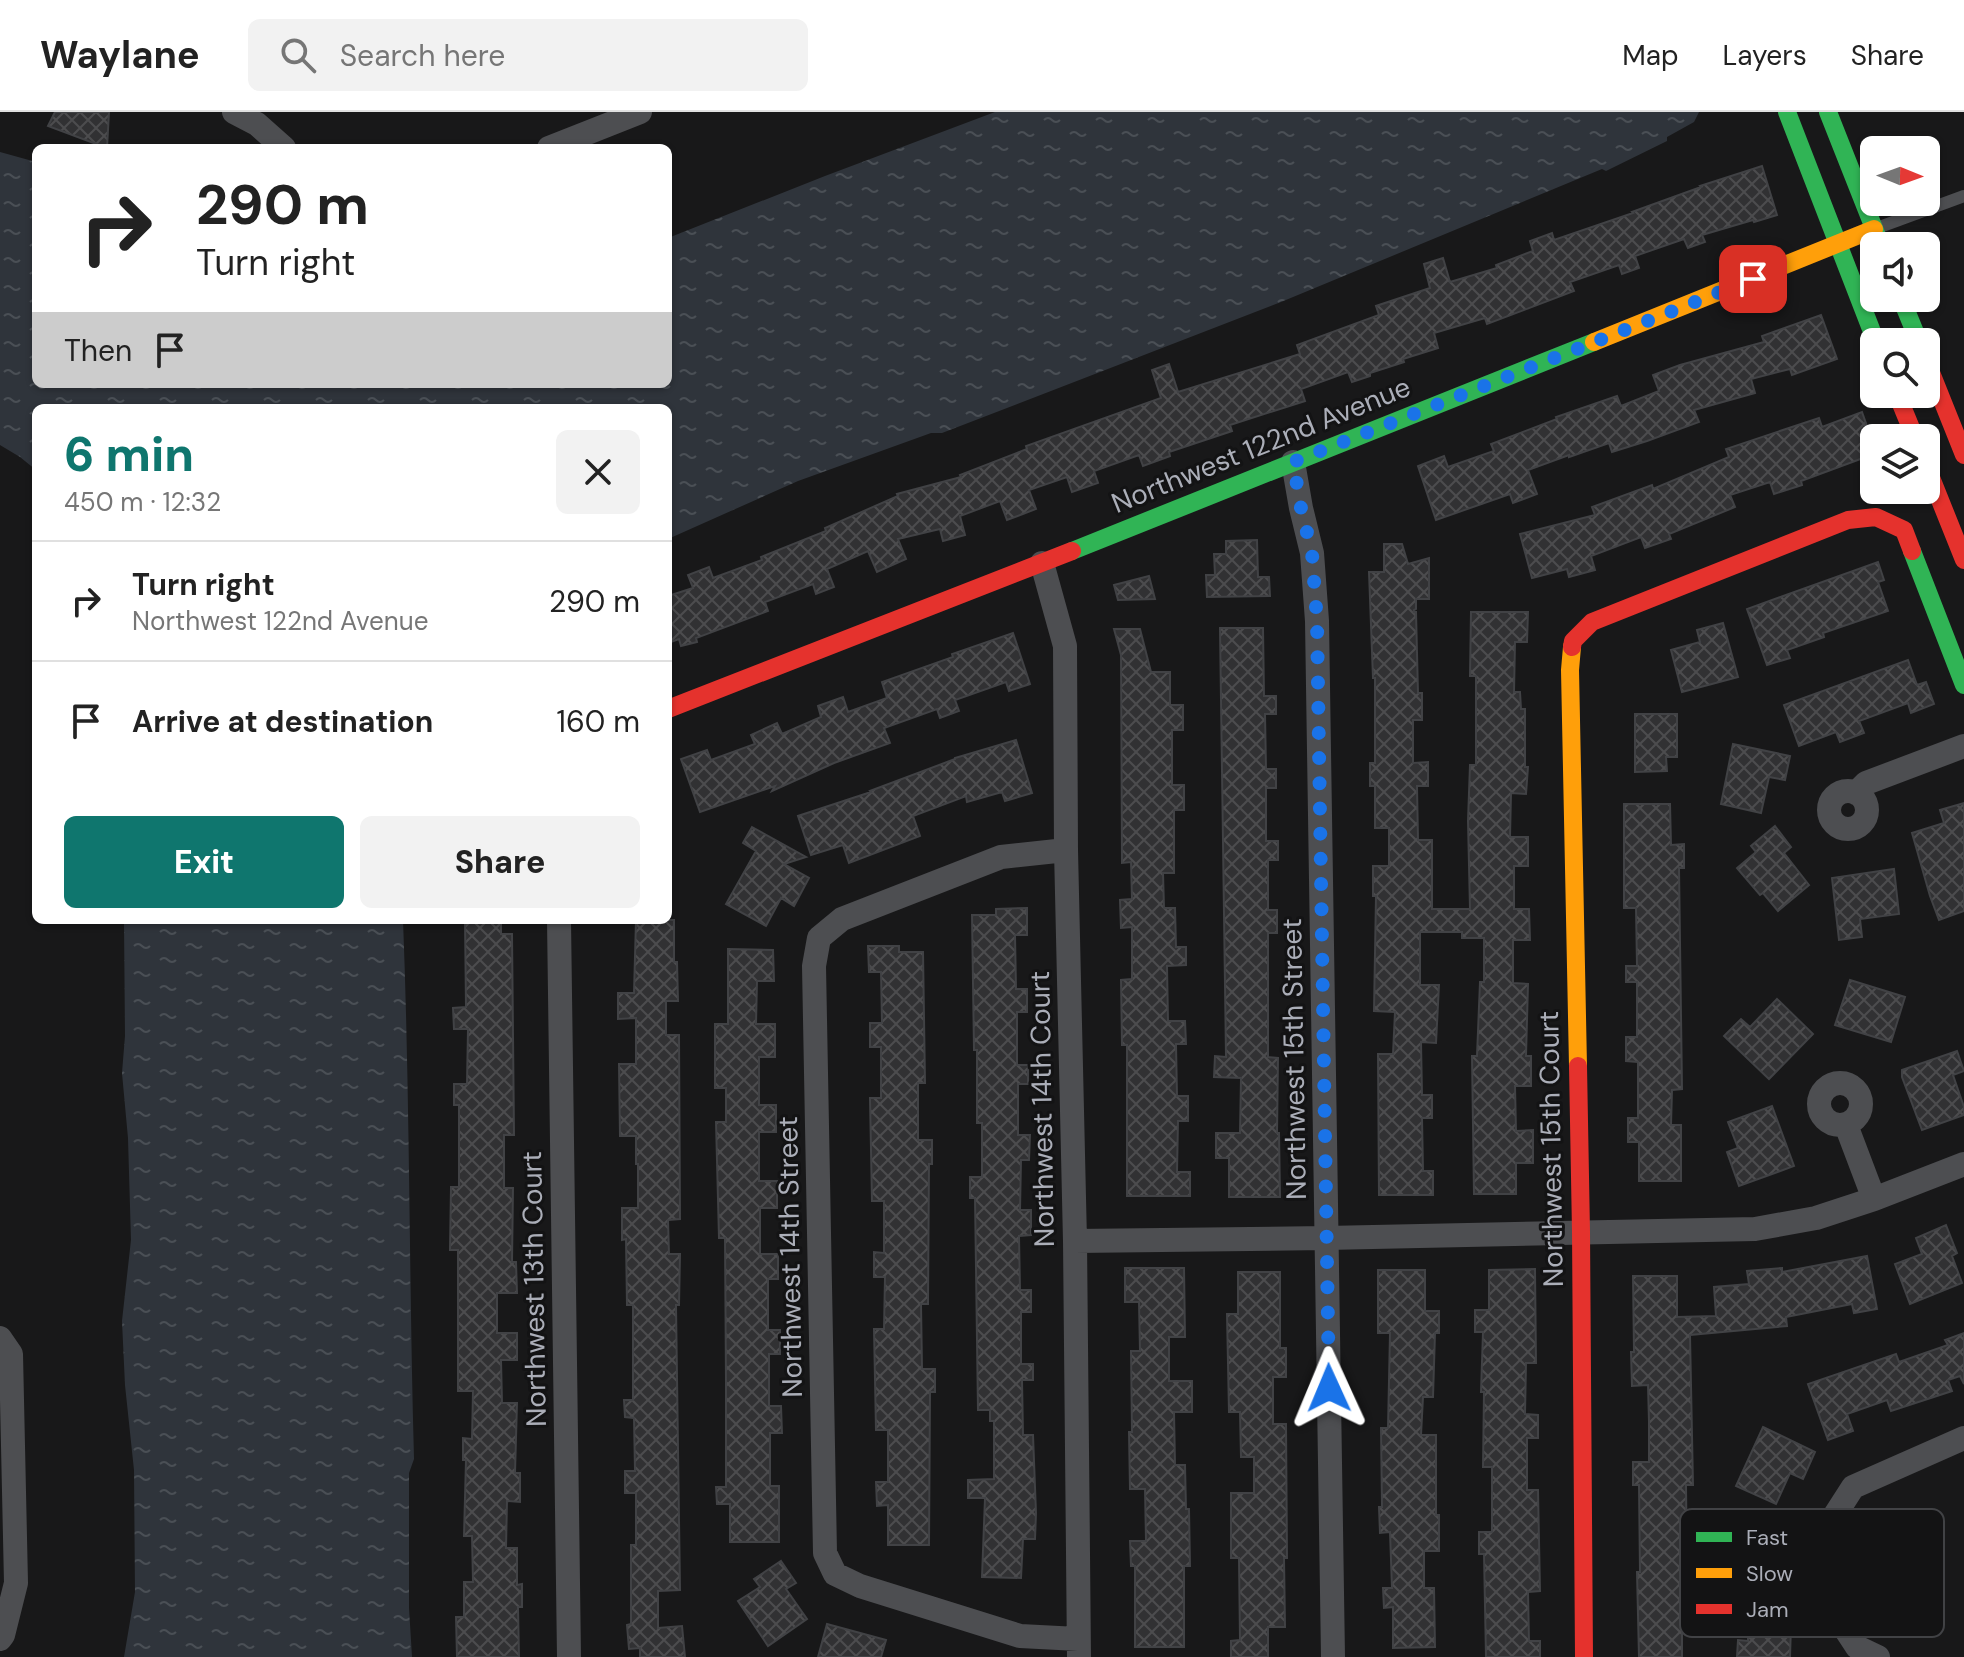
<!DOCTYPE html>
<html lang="en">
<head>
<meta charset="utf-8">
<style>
  body { margin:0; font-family:"DM Sans",sans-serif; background:#f2f2f2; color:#222; height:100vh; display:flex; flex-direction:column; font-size:30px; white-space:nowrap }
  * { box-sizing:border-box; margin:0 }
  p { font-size:26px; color:#767676 }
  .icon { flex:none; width:44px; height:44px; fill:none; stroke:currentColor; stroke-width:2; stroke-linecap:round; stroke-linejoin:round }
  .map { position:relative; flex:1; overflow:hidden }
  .sheet { position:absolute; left:32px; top:292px; width:640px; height:520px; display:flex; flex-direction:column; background:#fff; border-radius:12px; box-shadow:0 2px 6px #0004 }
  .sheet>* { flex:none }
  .top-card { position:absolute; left:32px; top:32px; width:640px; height:244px; border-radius:12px; box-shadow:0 2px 6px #0004; background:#fff; color:#222; overflow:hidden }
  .needle { width:52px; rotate:91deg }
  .fabs { position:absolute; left:1860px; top:24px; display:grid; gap:16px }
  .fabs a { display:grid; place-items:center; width:80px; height:80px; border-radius:12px; background:#fff; box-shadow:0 2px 6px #0004; font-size:40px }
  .pin { position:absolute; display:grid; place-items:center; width:68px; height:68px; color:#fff; margin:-34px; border-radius:16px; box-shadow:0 4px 12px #0006 }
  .me { position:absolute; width:88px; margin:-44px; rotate:359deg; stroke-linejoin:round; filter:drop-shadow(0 0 6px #0008) }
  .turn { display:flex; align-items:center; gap:28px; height:168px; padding:0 32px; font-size:36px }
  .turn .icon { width:104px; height:104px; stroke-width:2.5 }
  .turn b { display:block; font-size:56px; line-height:68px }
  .then { display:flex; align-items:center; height:76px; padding:0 32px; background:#0003; gap:16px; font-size:30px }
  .round { display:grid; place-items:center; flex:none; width:84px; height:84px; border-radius:12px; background:#f2f2f2 }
  .summary { display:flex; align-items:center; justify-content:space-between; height:136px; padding:0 32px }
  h1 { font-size:48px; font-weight:800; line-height:60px; color:#0f766e }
  .cta { display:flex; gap:16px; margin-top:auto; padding:16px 32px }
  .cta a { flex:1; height:92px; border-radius:12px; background:#0f766e; color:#fff; font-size:32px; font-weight:800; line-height:92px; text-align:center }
  .cta a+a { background:#f2f2f2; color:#222 }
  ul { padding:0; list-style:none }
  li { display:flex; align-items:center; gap:24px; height:120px; padding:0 32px; border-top:2px solid #e0e0e0 }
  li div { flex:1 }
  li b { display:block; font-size:30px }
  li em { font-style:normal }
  header { display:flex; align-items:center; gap:48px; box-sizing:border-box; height:112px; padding:0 40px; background:#fff; border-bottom:2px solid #e0e0e0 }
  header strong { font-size:38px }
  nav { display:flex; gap:44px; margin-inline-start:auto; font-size:28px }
  .search { width:560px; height:72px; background:#f2f2f2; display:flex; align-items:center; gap:20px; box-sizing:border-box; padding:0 28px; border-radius:12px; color:#767676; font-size:30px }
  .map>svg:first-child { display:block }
  .water { fill:url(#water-ripples) }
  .building { fill:url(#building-cross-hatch); stroke:#414245; stroke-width:2 }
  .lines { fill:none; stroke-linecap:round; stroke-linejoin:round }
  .lane { stroke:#4d4e51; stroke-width:12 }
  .street { stroke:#4d4e51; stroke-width:24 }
  .fast { stroke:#30b455; stroke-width:18 }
  .slow { stroke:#ff9f0a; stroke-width:18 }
  .jam { stroke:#e5322d; stroke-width:18 }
  .route { stroke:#1a73e8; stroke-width:14; stroke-dasharray:0 25.2 }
  .labels { text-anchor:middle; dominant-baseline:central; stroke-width:6; stroke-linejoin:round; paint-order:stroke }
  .street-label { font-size:28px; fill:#abaeb8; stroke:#131314 }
  .key { fill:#131314; stroke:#414245; stroke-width:2 }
  .key-label { font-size:22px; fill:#abaeb8 }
</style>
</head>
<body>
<header>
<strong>Waylane</strong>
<div class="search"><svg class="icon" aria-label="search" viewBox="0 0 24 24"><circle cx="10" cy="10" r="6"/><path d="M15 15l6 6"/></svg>Search here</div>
<nav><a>Map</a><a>Layers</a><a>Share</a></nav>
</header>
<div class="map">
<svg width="1964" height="1545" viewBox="0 0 1964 1545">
  <defs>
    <pattern id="water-ripples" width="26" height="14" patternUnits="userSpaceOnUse" patternTransform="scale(2)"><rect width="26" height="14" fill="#2f343b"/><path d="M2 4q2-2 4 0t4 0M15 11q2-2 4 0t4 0" fill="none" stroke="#4a4f55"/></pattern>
    <pattern id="building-cross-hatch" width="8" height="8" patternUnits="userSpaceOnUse" patternTransform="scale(2)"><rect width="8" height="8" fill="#313133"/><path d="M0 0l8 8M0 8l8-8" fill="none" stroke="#4c4c4e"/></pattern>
  </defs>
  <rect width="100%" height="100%" fill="#181819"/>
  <path class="water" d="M995,0h704l-5,10 -27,15v4l-61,30 -4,-2 -321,133 -339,131h-11l-133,48 -130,58v-131h-632v62l-16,-13 -20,-12v-293l36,10v222h632v-146l157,-62z
    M124,808h279c7,180 6,360 11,539l-5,14v135l3,49h-288l11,-65 -1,-122 -9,-85 -3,-64 9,-81 -3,-102 -6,-65 3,-37z"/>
  <path class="building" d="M55,0h54l-2,36 -59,-22z
    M1762,54l15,49 -23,7 -1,-2 -51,15 3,7 -17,6 -4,-9 -49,17 4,12 -17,6 -3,-9 -49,17 4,9 -87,33 -2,-6 -51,15 4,15 -35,11 1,3 -34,11v3l-18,6 -4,-10 -47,17 4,12 -75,24 2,6 -63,21 1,4 -27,10 -4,-11 -45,16 4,12 -26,9 -5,-15 -38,13 7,19 -29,11 -7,-19 -40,15 5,19 -22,6 -3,-12 -42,10 8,20 -29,13 -9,-21 -41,18 7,18 -18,7 -3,-10 -48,18 3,9 -72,27 1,4 -16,4 -2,-7 -11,4v-47l25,-8 -5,-13 21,-8 4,11 49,-18 -1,-3 65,-26 -1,-3 73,-32 -1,-2 64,-17 -1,-2 67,-26 -1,-3 135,-48 -9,-28 17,-6 9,28 122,-38 -3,-9 82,-30 -3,-9 54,-18 -6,-24 19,-6 7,24 47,-14 -1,-3 37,-14 -3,-10 22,-8 2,7 79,-27 -1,-1 69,-25 -1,-1z
    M1821,203l16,44 -45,16 -2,-6 -39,10 4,14 -61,17 5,12 -52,19 -35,11 -3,-9 -40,14v-2l-41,15 9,24 -24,9 -3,-9 -74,26 -18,-54 26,-10 4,11 46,-16 -3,-7 66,-25 -1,-2 61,-21 4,10 38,-15 -6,-16 27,-10 84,-23 -2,-6z
    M1862,300l12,34v8l-73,27 1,4 -28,9 -4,-12 -40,13 5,12 -66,27 2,5 -26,9 -4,-11 -50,19 4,14 -26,7 -2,-8 -35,9 -12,-44 75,-19 -3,-8 60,-22 1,4 76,-32 -3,-8 93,-31 3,9z
    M1257,428l1,37h11l1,19 -63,1 -1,-22h9l-1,-21h12v-13z
    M1384,432h18l6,20 21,-6v41h-13v10l-2,1v2h2l2,81h4v27h-9v43l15,-1v24h-11l1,54h14v69h38l-2,-88 2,-56h6v-89h-6l1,-64h57l-1,30h-12l-1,50h6l1,17h4v58h3l-2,27 -15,-1 -1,44h18v29h-14v43h15l1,31h-17v43l15,1 -2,72h5v30h-16l1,45 17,-1v33h-17v31h-42l-2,-138h5l3,-74h4v-44h-22v-6h-42v53h19l-3,58 -15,-1 1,53h10v23h-10l1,53h10v24h-54l-1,-141h15l2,-42 -21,-1 2,-115h-3v-30h16v-38h-14v-42h-5v-23h5v-85h-2l-4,-106h15z
    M1878,450l6,18 -6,2 10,29 -65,22 1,4 -37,13 3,8 -23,7 -20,-56z
    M1149,464l6,23 -37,1 -4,-15z
    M1723,511l15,54 -56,15 -11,-42 29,-8 -3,-12z
    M1220,516h43l1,68h12v18h-11l1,55h10v19h-10v53h12v19h-10v50h9v23h-9v124l10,1 -1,75h2l1,64h-51v-39h-13v-25h24l1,-55 -27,-1 1,-21 11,1z
    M1114,517h26l11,43h19v33h13v25h-11v55h12v25h-10v63h-11l1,35h11l1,39h10v18l-19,1 1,55h17l1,23h-10l1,52h11v25h-10l-1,51h13v24h-63v-151h-5l-1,-65 11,-1v-52l-11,1 -1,-28 12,-1 -1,-37 -9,1 -1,-208z
    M1013,521l17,51 -21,7 -3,-9 -51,18 4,11 -19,7 -3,-9 -53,19 6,15 -56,20 -62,28 3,-5 -75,26 -19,-53 26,-9 4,10 44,-16 -4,-9 26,-12 5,11 39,-17 -3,-11 25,-9 5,15 39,-14 -5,-16 71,-25 -1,-3z
    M1908,548l9,25 9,-3 8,22 -23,9 -3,-10 -49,18 5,12 -24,9 -4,-10 -37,14 -15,-41z
    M1635,602h42v43h-11l1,14 -32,1z
    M1016,628l16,53 -27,8 -3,-9 -35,10 -1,-6 -53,20 7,20 -71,27 -6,-18 -32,10 -13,-39 73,-24 -1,-1 85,-32v-1z
    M1733,632l57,12 -5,24 -16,-3 -8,36 -40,-9z
    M1964,691v108l-25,9 -9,-24 -18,-63 32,-10 -4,-13z
    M1624,692h46l1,41 13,-1v24h-5l3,221 -10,1 -1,35h10v56h-42v-39h-11v-24h10v-56l-12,-1v-24h11v-55h-11v-16h11l-1,-58h-12z
    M1775,714l16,21 -7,6 25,32 -31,26 -15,-18 -3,2 -23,-27 19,-16 -5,-6z
    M752,715l54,30 -22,7 25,14 -15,28 -13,-8 -15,28 -40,-22 30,-53 -13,-8z
    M1894,757l5,45 -39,5 2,18 -23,3 -7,-62z
    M1027,796v27h-12l1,54h11v23h-10v53h11v19h-10v51h12l-1,25h-8l-1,50h11v25l-12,1 1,54h11v22h-10v52h12v16h-11l1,55h10l3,78 -1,26h-12l-2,39 -39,-1 3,-79h-17v-18l26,-1v-58h-4v-11h-12l-3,-212h-5v-21h12v-54h-5v-73h-3l-2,-135h24v-6z
    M465,808h36v14h11l2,201h-10v53h9l-1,74h4l1,31h-20v40h20v27h-16l1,43h15l-2,70h5v29l-13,-1 -1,47h11v37l5,-1v23h-4l1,50h-62l-1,-40h8v-35h9l-1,-46h-8l2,-76h-3v-22l9,1 1,-48h-15v-141h-8l1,-63h8v-82h-5v-21h13l1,-55h-14l-1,-21 13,-1z
    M636,808h38v42h3l1,39h-12v34h13l1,184 -12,1 1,34h11l-1,51h-3l4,285 -22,1v37l24,-2 3,31h-45v-9l-11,1 -2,-24 4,-1v-79h5v-52h-11v-22h10l-1,-53 -9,-1 -1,-17h9v-95h-6l-1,-66 -4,1v-32h16v-44h-2v-28h-16l-1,-72h17v-46l-18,1v-26h16z
    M868,834h31v6h24l2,131h-7v57h14v24h-3l-1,140h-7l1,65h13v23h-5l-1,153h-41v-40l-11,1 -1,-24h12v-52h-12l-2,-101h10l1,-52h-11v-25l10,1v-52h-12l-2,-103h11v-51h-11v-24h12l-1,-51h-12z
    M728,837l45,1 1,31h-17l-1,43h19v33h-16v48h17v27h-17v49h18v27h-17v46h18v25h-10v51h12v24h-11v52h12l1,27h-12v53h9v56h-49v-38h-13l-1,-17h10v-103l-1,-146h-6l-3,-116h10v-34h-11v-64h13z
    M1850,868l55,17 -14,45 -56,-17z
    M1777,887l36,35 -44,45 -45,-43 17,-17 9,8z
    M1957,939l7,20 -11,4 11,32v8l-42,15 -20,-53v-7z
    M1772,994l22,60 -55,20 -12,-34 11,-4 -10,-26z
    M1946,1113l11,28 -5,3 10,27 -52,21 -15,-40 27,-10 -6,-16z
    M1867,1144l10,53 -23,4 -2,-9 -66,13 1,9 -97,9 3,150h-7l1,87h5v25h-10v60h-43l-2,-85h3l-1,-87h-6v-23h16v-40l-1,-37 -16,1 -1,-34h3l-1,-76h44v41l39,-1 -2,-29 35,-3 -2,-13 35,-3v4z
    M1125,1156h59l1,69h-16v44h23v31h-18l1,53h10l1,44h3l1,57h-6v81h-49v-81h-4l-1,-25h16l-1,-52h-15l-1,-57h3l-1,-81h9l-1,-49h-14z
    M1535,1157l1,94h-10l-1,51 13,1v23h-11v52h11l2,101 -12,1 1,49h11v16h-54l-2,-103h-5v-22h13v-65h-9l1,-75h-3l2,-60h-8v-22h14v-40z
    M1378,1158h47v41h14v22h-4l-2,64h-10l-2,38h15v80h3v36h-15v37h10l1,59 -42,1v-41l-9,1 -1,-20h9l-2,-56 -10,1 -1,-26h3l-1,-79h7l2,-95h-12z
    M1238,1160h42v76h6v29h-13v47h13l1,134h-3l1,69h-17v30h-37v-16l9,-1 -1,-82h-8v-65h23v-36h-13l-1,-45h-11l-2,-98h11z
    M1964,1221v51l-4,-8 -12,4 4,11 -61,20 -4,-11 -40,14 6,17 -25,9 -20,-56 88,-30 3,8 49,-17 -3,-5z
    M1763,1315l52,25 -12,27 -13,-6 -14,31 -40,-18z
    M1788,1408l1,74h3l-2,63h-53l1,-17 10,1v-12h10l2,-45h-25v-23h10l-1,-40z
    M781,1449l15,22 -10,6 21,30 -39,27 -30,-45 22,-14 -6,-8z
    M827,1512l59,16 -5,17h-63z"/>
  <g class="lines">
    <path class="lane" d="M1877,116l87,-32"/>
    <path class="street" d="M234,0l23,12 27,24
      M549,36l91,-36
      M1293,350l8,46 11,45 5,68 16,1036
      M1042,451l23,83 1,204 9,391 4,416
      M1829 698a19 19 0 1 1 38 0a19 19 0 1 1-38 0Z
      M1856,681l10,-10 98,-37
      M1066,738l-65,7 -159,62 -23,19 -5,28 11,587 10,21 25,12 160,50 58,3
      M559,808l10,737
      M1819 992a21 21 0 1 1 42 0a21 21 0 1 1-42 0Z
      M1846,1013l28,74
      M1075,1129l251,-3 429,-9 61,-11 58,-19 90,-35
      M0,1226l11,16 5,229 -13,52 -3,4
      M1878,1545l-21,-10 -19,-29 -3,-103 18,-28 111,-49"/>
    <path class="fast" d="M1787,0l89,230
      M1828,0l53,134
      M1901,186l18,44
      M1072,439l522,-209
      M1912,439l52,134"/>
    <path class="slow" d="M1594,230l280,-113
      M1572,535l-2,23 8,396"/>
    <path class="jam" d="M1926,248l38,95
      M1897,282l18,44
      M1926,353l38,95
      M1572,535l1,-6 19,-19 256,-102 28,-3 28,13 8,21
      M668,597l404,-158
      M1578,954l3,166 3,425"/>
  </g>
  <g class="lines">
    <path class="route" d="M1329,1276l-12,-767 -5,-68 -11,-45 -8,-46 460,-183"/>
  </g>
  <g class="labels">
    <g class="street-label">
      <text transform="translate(1261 333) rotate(-22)">Northwest 122nd Avenue</text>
      <text transform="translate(1294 947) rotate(-91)">Northwest 15th Street</text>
      <text transform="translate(1042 997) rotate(-91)">Northwest 14th Court</text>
      <text transform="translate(1551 1037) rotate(-91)">Northwest 15th Court</text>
      <text transform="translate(790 1145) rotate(-91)">Northwest 14th Street</text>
      <text transform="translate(534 1177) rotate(-91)">Northwest 13th Court</text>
    </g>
  </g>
  <rect x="1680" y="1397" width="264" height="128" rx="12" class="key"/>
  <rect x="1696" y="1420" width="36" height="10" fill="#30b455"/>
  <rect x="1696" y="1456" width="36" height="10" fill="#ff9f0a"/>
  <rect x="1696" y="1492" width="36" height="10" fill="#e5322d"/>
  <g class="key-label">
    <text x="1746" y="1433">Fast</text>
    <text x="1746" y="1469">Slow</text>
    <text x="1746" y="1505">Jam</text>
  </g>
</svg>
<div class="fabs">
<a><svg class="needle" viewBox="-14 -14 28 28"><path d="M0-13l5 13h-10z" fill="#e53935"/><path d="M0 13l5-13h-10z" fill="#767676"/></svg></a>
<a><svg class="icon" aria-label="sound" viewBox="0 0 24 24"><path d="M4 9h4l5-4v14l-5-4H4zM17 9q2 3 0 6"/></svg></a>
<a><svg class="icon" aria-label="search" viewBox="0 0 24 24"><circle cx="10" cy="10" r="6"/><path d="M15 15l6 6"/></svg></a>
<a><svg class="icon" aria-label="layers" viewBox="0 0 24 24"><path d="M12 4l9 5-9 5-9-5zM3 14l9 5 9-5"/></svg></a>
</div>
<div class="pin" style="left:1753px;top:167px;background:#d93025"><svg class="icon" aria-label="arrive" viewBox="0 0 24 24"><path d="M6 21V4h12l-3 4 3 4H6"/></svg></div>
<svg class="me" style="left:1329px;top:1276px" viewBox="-20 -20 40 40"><path d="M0-17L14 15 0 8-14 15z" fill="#1a73e8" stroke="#fff" stroke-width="4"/></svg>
<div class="top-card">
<div class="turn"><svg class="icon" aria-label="right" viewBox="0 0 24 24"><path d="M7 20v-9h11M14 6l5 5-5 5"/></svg><div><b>290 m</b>Turn right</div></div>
<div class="then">Then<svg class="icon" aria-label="arrive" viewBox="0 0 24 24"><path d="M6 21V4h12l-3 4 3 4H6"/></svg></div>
</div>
<section class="sheet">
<div class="summary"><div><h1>6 min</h1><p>450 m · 12:32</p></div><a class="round"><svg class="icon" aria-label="close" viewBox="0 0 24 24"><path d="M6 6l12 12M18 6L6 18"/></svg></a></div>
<ul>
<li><svg class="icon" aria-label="right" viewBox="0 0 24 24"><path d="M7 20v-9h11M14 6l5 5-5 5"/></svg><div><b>Turn right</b><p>Northwest 122nd Avenue</p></div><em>290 m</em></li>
<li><svg class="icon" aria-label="arrive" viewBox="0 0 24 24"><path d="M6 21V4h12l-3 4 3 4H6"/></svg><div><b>Arrive at destination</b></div><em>160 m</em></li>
</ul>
<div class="cta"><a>Exit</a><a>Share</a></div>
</section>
</div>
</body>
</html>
